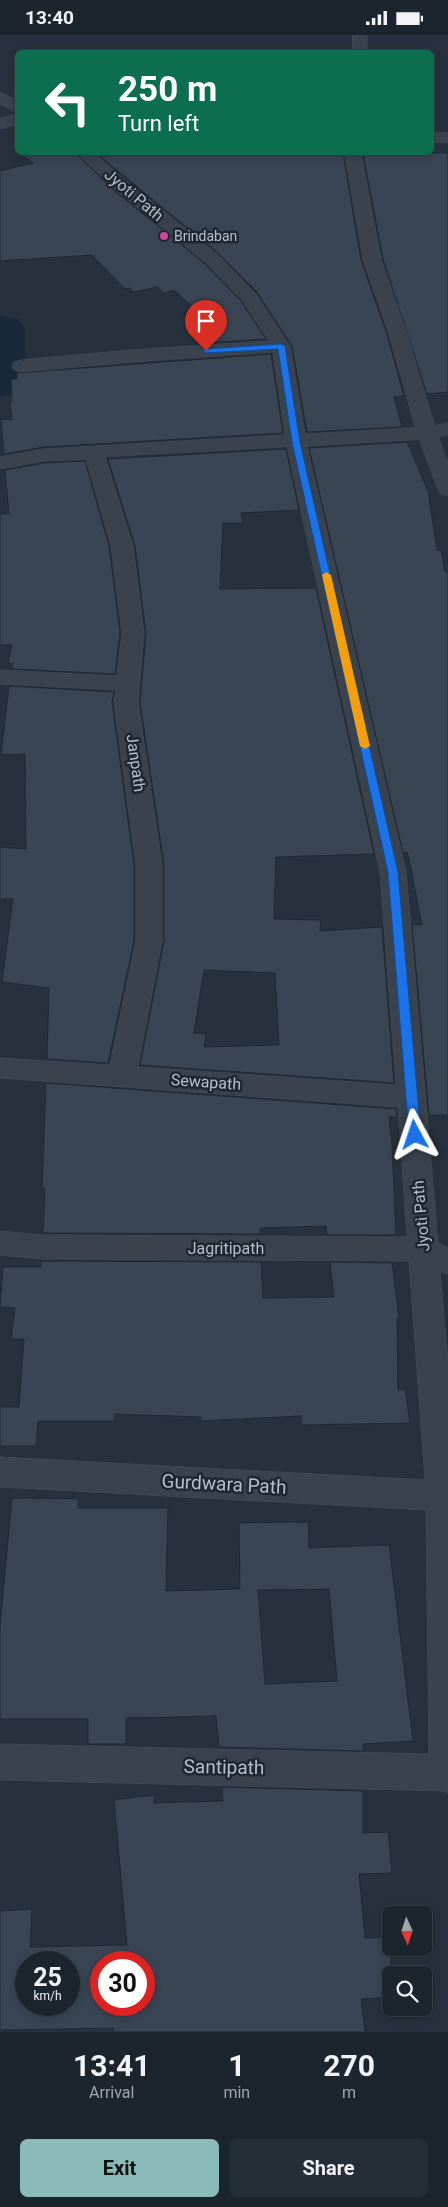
<!DOCTYPE html>
<html lang="en">
<head>
<meta charset="utf-8">
<style>
  body { margin:0; font-family:Roboto,sans-serif; background:#252d36; color:#f1f3f6; height:100vh; display:flex; flex-direction:column; font-size:19px; white-space:nowrap }
  * { box-sizing:border-box; margin:0 }
  p { font-size:16px; color:#a0a5aa }
  .icon { flex:none; width:28px; height:28px; fill:none; stroke:currentColor; stroke-width:2; stroke-linecap:round; stroke-linejoin:round }
  .map { position:relative; height:1997px; overflow:hidden }
  .drawer { display:flex; flex-direction:column; background:#1c252e; flex:1 }
  .drawer>* { flex:none }
  .hud { position:absolute; left:15px; top:15px; width:419px; height:105px; border-radius:8px; box-shadow:0 2px 8px #0003,0 0 0 1px #3a424a; background:#0b6e4f; color:#fff; overflow:hidden }
  .needle { width:32px; rotate:177deg }
  .controls { position:absolute; left:382px; top:1871px; display:grid; gap:10px }
  .controls a { display:grid; place-items:center; width:50px; height:50px; border-radius:8px; background:#1c252e; box-shadow:0 2px 8px #0003,0 0 0 1px #3a424a; font-size:25px }
  .speed { position:absolute; left:15px; top:1916px; display:flex; gap:10px; font-size:25px; font-weight:700; text-align:center }
  .speed>* { display:grid; place-content:center; width:65px; height:65px; border-radius:50%; background:#1c252e; box-shadow:0 2px 8px #0003,0 0 0 1px #3a424a; line-height:1 }
  .speed small { font-size:12px; font-weight:400 }
  .speed .limit { border:8px solid #d22; background:#fff; color:#111 }
  .pin { position:absolute; display:grid; place-items:center; width:42px; height:42px; color:#fff; margin:-51px -21px; border-radius:50% 50% 50% 0; rotate:-45deg; box-shadow:0 0 5px #0007 }
  .pin .icon { rotate:45deg }
  .me { position:absolute; width:55px; margin:-28px; rotate:355deg; stroke-linejoin:round; filter:drop-shadow(0 0 4px #0008) }
  .turn { display:flex; align-items:center; gap:18px; height:105px; padding:0 20px; font-size:22px }
  .turn .icon { width:65px; height:65px; stroke-width:2.5 }
  .turn b { display:block; font-size:35px; line-height:42px }
  .eta { display:flex; justify-content:space-evenly; align-items:center; height:85px; text-align:center }
  .eta b { font-size:30px; font-weight:700; line-height:35px }
  .action { display:flex; gap:10px; margin-top:auto; padding:10px 20px }
  .action a { flex:1; height:58px; border-radius:8px; background:#8bbbb9; color:#111; font-size:20px; font-weight:700; line-height:58px; text-align:center }
  .action a+a { background:#252d36; color:#f1f3f6 }
  .status { display:flex; justify-content:space-between; align-items:center; height:35px; padding:0 25px; background:#1c252e; direction:ltr }
  .status svg { height:14px; fill:currentColor }
  .map>svg:first-child { display:block }
  .lines { fill:none; stroke-linecap:round; stroke-linejoin:round }
  .river { fill:#1a293a; fill-rule:evenodd }
  .building { fill:#394553; stroke:#212a34; fill-rule:evenodd }
  .minor-casing { stroke:#434c56; stroke-width:1 }
  .tertiary-casing { stroke:#434c56; stroke-width:1 }
  .minor { fill:#3a434d; fill-rule:evenodd }
  .tertiary { fill:#3a434d; fill-rule:evenodd }
  .route { fill:#1a73e8; stroke:#114b97 }
  .slow { fill:#f59e0b }
  .hotel-dot { fill:#d1479c; stroke:#1f2832; stroke-width:2 }
  .labels { text-anchor:middle; dominant-baseline:central; stroke-width:5; stroke-linejoin:round; paint-order:stroke }
  .far-poi-label { font-size:14px; fill:#b6bec8; stroke:#1f2832; text-anchor:start }
  .street-label { font-size:16px; fill:#b6bec8; stroke:#1f2832 }
  .near-street-label { font-size:19px; fill:#b6bec8; stroke:#1f2832 }
</style>
</head>
<body>
<div class="status"><b>13:40</b><svg viewBox="0 0 49 12"><path d="M0 12V9h3v3zM5 12V6h3v6zM10 12V3h3v9zM15 12V0h3v12zM26 1h20v11H26zM47 4h2v5h-2z"/></svg></div>
<div class="map">
<svg width="448" height="1997" viewBox="0 0 448 1997">
  <rect width="100%" height="100%" fill="#26313d"/>
  <g class="lines">
    <path class="river" d="M0,280l18,4 7,11 1,52 -8,11 -18,4z"/>
  </g>
  <path class="building" d="M18,118h57l42,40 87,70 37,38 25,38 -64,4 -6,-33 -22,-20 -10,3 -7,-6 -23,5 -4,-4 -5,1 -33,-34 -92,6v-90l34,-8z
    M96,118h247l18,107 26,75 17,61 -10,1 8,30 -95,5 -15,-86 -35,-54 -39,-39z
    M363,118h85v239l-21,2 -44,-135z
    M271,319l12,79 -239,14 -40,7 -3,-35 11,1 -2,-18 2,-1 -1,-22h6v-6z
    M407,407l21,49 9,59h4l4,22h3v543h-19l-17,-190h10l-13,-66 -2,-7 -4,1 -94,-405z
    M286,414l13,61 -58,3 2,10h-20l-3,66 96,-1 58,266 -98,3 -2,62 47,1 -1,11 62,-4 12,156 -254,-18 24,-124v-76l-24,-163 6,-69 -11,-87 -27,-87zM204,935l71,3 4,72 -75,2 2,-13 -12,-1z
    M85,426l24,85 11,87 -5,41 -103,-5 1,-5 -5,-1 4,-18h-12v-131h9l-4,-44 39,-7z
    M9,651l105,6 -2,10 22,163v76l-26,122 -61,-4 2,-71 -47,-6 11,-83h-13v-52l26,2 -1,-95 -24,1z
    M46,1048l350,26 1,8h-8l3,27 4,91h-69l-1,-9 -66,2v6l-217,-1 2,-45h-3z
    M41,1226l220,1 2,36 71,-1 -4,-35 62,1 7,54 -2,1 1,72 7,-1 5,34 -109,2v-9l-100,5v-4l-86,-3 -1,7h-76l-2,25h-36v-39h19l5,-68h-13l4,-31 -15,-1 3,-40h38z
    M12,1463l66,1v9h90l-2,83 74,-2 -1,-66 69,-1 1,26 80,-3 24,196 -50,3v7l-144,-4 -3,-31 -90,2v26h-38v-25h-88v-93zM329,1554l8,92 -72,3 -7,-94z
    M222,1752l141,4v42l25,-1 4,41 -33,1 6,64 26,-1v60l-30,2 4,33h-252v-4l-113,2v-119l32,-2 -2,38 97,-2 -13,-145 40,-5v8l69,-2zM26,1928h43v42h-43zM101,1928h43v42h-43z"/>
  <g class="lines">
    <g class="minor-casing">
      <path id="minor" d="M353,0h14v18h-14z
        M18,79v10l-18,5v-10z
        M77,118h17l36,31 87,70 38,39 35,53 15,88 122,-7 21,-4v12l-21,4 -120,7 99,426 32,370 10,6v26l-8,-2 8,89v432l-5,-2 -443,-11v-36l429,10 -3,-244 -426,-23v-30l425,23 -16,-219 -368,-2 -41,-4v-24l41,4 366,2 -9,-130 -398,-29v-20l110,7 26,-124v-76l-22,-163 2,-12 -116,-6v-14l117,6 5,-43 -11,-87 -25,-87 -42,2 -44,8v-12l44,-8 241,-14 -12,-83 -143,10 -109,10 -7,-2 -2,-4 2,-4 7,-2 109,-10 139,-9 -27,-41 -37,-38 -87,-70zM287,412l93,425 16,213 -258,-18 24,-126v-76l-24,-163 6,-69 -11,-87 -28,-89z"/>
    </g>
    <g class="tertiary-casing">
      <path id="tertiary" d="M0,57l18,9v12l-18,-9z
        M431,97l17,1v10l-17,-1z
        M345,118h16l20,106 26,75 30,99 11,30v33l-7,-2 -3,-4 -21,-57 -28,-99 -26,-75z"/>
    </g>
    <use href="#minor" class="minor"/>
    <use href="#tertiary" class="tertiary"/>
  </g>
  <path class="route" d="M281,309l4,2 15,96 98,430 23,263 -6,5 -6,-5 -21,-263 -96,-430 -14,-93 -72,4 -4,-2 4,-2z"/>
  <path class="slow" d="M326,537l5,3 39,171 -5,3 -5,-3 -38,-171z"/>
  <circle class="hotel-dot" cx="164" cy="201" r="5"/>
  <g class="labels">
    <g class="far-poi-label">
      <text x="174" y="201">Brindaban</text>
    </g>
    <g class="street-label">
      <text transform="translate(134 160) rotate(40)">Jyoti Path</text>
      <text transform="translate(136 728) rotate(82)">Janpath</text>
      <text transform="translate(206 1047) rotate(4)">Sewapath</text>
      <text transform="translate(421 1181) rotate(-95)">Jyoti Path</text>
      <text x="226" y="1213">Jagritipath</text>
    </g>
    <g class="near-street-label">
      <text transform="translate(224 1449) rotate(3)">Gurdwara Path</text>
      <text transform="translate(224 1732) rotate(1)">Santipath</text>
    </g>
  </g>
</svg>
<div class="controls">
<a><svg class="needle" viewBox="-14 -14 28 28"><path d="M0-13l5 13h-10z" fill="#e53935"/><path d="M0 13l5-13h-10z" fill="#a0a5aa"/></svg></a>
<a><svg class="icon" aria-label="search" viewBox="0 0 24 24"><circle cx="10" cy="10" r="6"/><path d="M15 15l6 6"/></svg></a>
</div>
<div class="speed"><div>25<small>km/h</small></div><div class="limit">30</div></div>
<div class="pin" style="left:206px;top:316px;background:#d93025"><svg class="icon" aria-label="arrive" viewBox="0 0 24 24"><path d="M6 21V4h12l-3 4 3 4H6"/></svg></div>
<svg class="me" style="left:415px;top:1100px" viewBox="-20 -20 40 40"><path d="M0-17L14 15 0 8-14 15z" fill="#1a73e8" stroke="#fff" stroke-width="4"/></svg>
<div class="hud">
<div class="turn"><svg class="icon" aria-label="left" viewBox="0 0 24 24"><path d="M17 20v-9H6M10 6l-5 5 5 5"/></svg><div><b>250 m</b>Turn left</div></div>
</div>
</div>
<section class="drawer">
<div class="eta">
<div><b>13:41</b><p>Arrival</p></div>
<div><b>1</b><p>min</p></div>
<div><b>270</b><p>m</p></div>
</div>
<div class="action"><a>Exit</a><a>Share</a></div>
</section>
</body>
</html>
